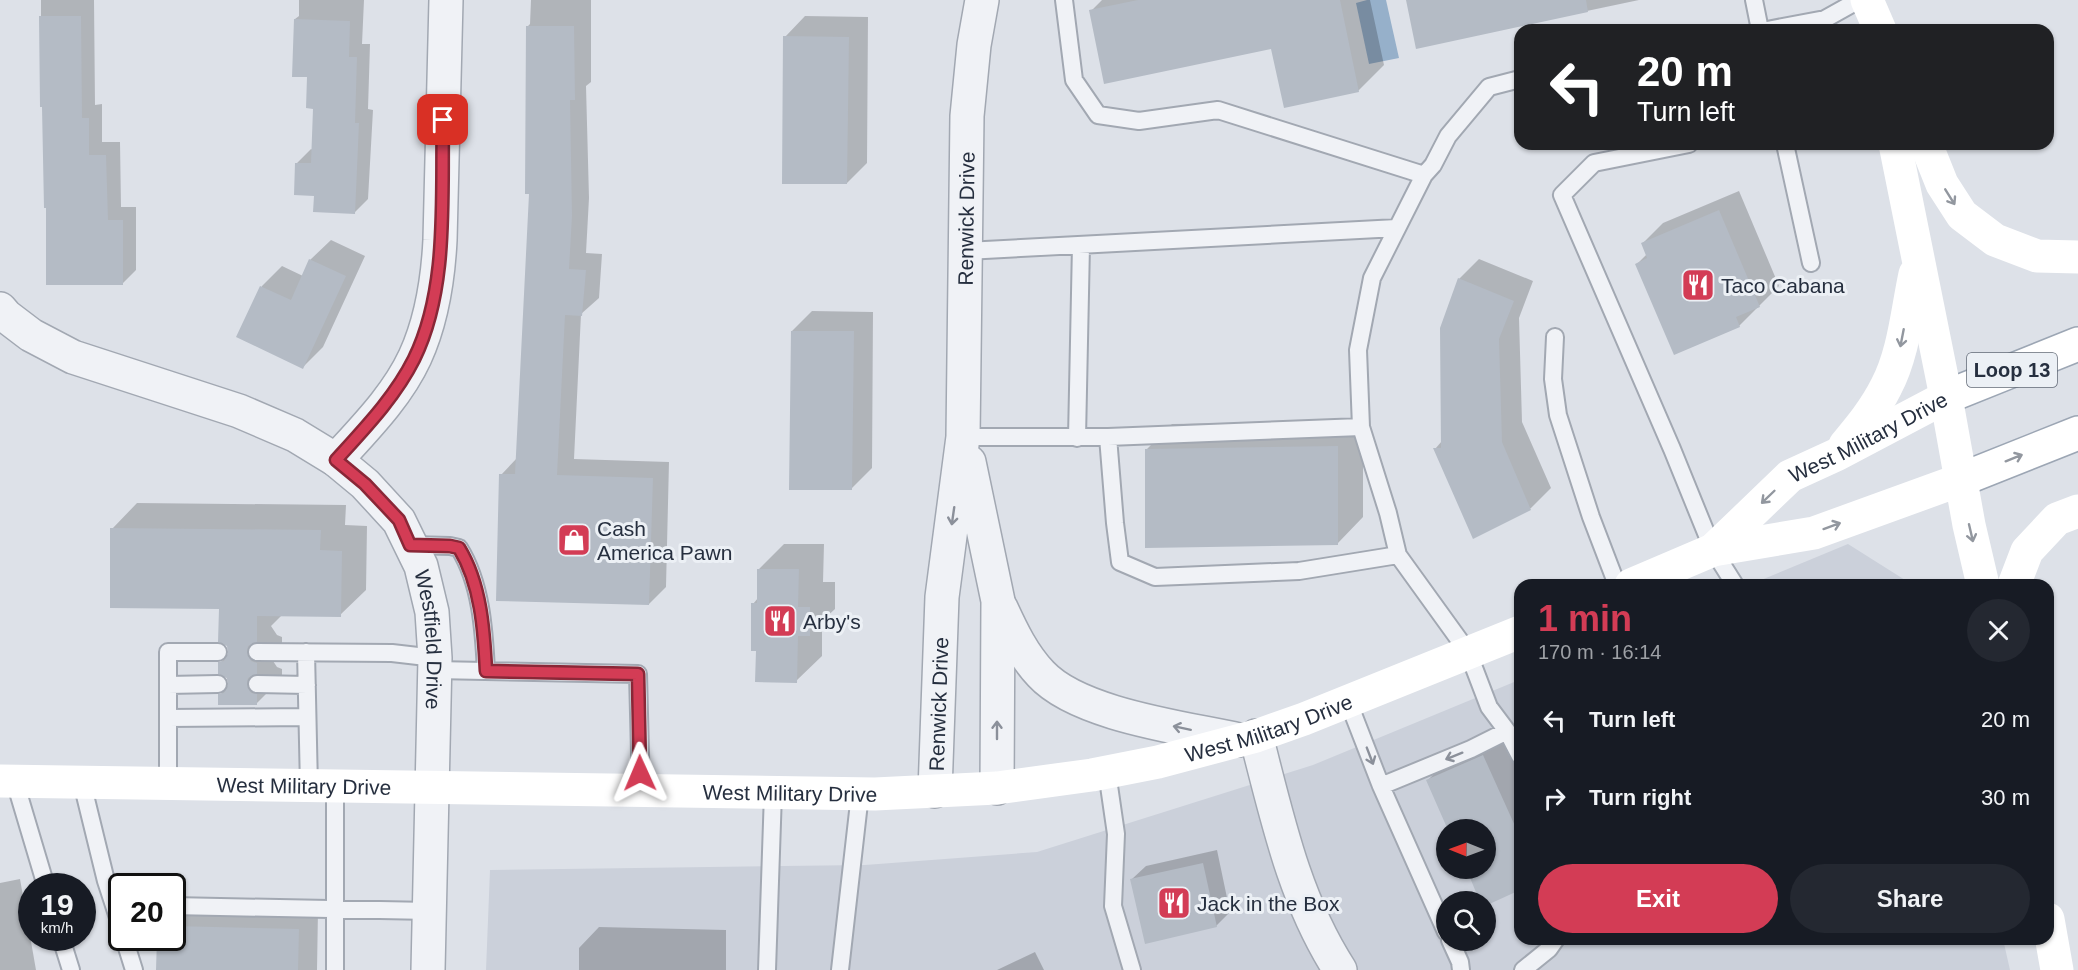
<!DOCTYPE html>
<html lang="en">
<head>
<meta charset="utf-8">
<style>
  body { margin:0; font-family:Arial,sans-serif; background:#242831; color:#f1f3f6; height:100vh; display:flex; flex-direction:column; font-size:22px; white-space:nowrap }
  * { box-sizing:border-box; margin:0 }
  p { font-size:20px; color:#9ea1a6 }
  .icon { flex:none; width:33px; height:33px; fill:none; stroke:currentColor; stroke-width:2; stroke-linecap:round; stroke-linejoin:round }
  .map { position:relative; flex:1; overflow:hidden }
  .sheet { position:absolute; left:1514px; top:579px; width:540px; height:366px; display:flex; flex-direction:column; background:#171b24; border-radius:18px; box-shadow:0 2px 4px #0004 }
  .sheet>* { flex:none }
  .banner { position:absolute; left:1514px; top:24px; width:540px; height:126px; border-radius:18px; box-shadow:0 2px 4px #0004; background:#202124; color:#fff; overflow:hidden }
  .needle { width:39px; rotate:271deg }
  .fabs { position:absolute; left:1436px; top:819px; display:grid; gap:12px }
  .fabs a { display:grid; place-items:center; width:60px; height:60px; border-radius:50%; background:#171b24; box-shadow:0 2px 4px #0004; font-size:30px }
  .speed { position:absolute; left:18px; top:873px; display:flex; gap:12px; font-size:30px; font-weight:700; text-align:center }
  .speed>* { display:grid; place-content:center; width:78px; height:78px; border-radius:50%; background:#171b24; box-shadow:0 2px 4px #0004; line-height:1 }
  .speed small { font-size:15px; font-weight:400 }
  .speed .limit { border:3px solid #111; border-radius:9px; background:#fff; color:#111 }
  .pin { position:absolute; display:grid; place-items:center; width:51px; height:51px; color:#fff; margin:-26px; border-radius:12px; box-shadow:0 3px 9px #0006 }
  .me { position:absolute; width:66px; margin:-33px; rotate:359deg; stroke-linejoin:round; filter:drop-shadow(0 0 4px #0008) }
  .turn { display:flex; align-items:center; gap:21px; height:126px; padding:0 24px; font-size:27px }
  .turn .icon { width:78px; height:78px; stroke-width:2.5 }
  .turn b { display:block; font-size:42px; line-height:51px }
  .round { display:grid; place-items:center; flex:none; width:63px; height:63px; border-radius:32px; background:#242831 }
  .head { display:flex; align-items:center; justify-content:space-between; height:102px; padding:0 24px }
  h1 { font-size:36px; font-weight:700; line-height:45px; color:#d33c55 }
  .primary-button { display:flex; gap:12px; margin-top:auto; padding:12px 24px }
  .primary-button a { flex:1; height:69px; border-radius:36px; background:#d33c55; color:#fff; font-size:24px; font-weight:700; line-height:69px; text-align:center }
  .primary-button a+a { background:#242831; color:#f1f3f6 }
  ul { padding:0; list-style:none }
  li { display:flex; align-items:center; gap:18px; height:78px; padding:0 24px }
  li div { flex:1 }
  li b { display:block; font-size:22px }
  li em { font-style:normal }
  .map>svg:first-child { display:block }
  .built { fill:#cbd0da; fill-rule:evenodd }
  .water { fill:#96b0ca }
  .shadow { fill:#0003 }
  .building { fill:#b4bbc5 }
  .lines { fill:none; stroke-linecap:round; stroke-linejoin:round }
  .lane-casing { stroke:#a2a8b2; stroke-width:20 }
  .street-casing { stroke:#a2a8b2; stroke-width:36 }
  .primary-casing { stroke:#9ca6b4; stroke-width:36 }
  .lane { stroke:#f0f2f6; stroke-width:16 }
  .street { stroke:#f0f2f6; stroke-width:33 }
  .secondary { stroke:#fff; stroke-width:33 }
  .primary { stroke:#fff; stroke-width:33 }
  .oneway { stroke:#92979f }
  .oneway2 { stroke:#8b909a }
  .route-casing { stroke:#892737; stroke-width:15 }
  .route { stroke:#d33c55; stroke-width:10 }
  .labels { text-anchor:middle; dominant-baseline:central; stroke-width:6; stroke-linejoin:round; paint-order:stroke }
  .shield { fill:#ecf0f5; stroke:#616976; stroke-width:1.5 }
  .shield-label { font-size:20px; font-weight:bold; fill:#262f3f }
  .street-label { font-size:21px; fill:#262f3f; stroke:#ecf0f5 }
  .poi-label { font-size:21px; fill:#262f3f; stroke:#ecf0f5; text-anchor:start }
</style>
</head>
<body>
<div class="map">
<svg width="2078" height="970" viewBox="0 0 2078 970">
  <rect width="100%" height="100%" fill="#dde1e8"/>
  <path class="built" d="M1848,544l65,41h-164z
    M1519,680l1,259h483l7,31h-1524l4,-100 375,-5 172,-13 276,-87zM1446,830h39v38h-39zM1446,902h39v38h-39z"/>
  <path class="water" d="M1367,0h19l13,58 -30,6 -13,-61z"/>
  <path class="shadow" d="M41,0h53l1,105 7,-1v38h18l1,65h15v63l-14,14 -78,-179h-3z
    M299,0h65l-2,44h8l-2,65 5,1 -5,89 -14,14 -39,-18 -18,-32 14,-14 2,1 2,-43 -20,-88 4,-3z
    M531,0h60v82l-5,4 3,112 -3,55 16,1 -3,44 -18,16 -7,145 95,3 -3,125 -17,17 -148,-129 16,-17 14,-266 -4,-165 3,-3z
    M1102,0h268l14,65 -26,26 -86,-44 -181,-36z
    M1407,0h232l-222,47z
    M805,16l63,1 -1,146 -20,20 -62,-146z
    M1739,191l40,95 -40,40 -102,-62 10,-10 -4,-11 20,-20z
    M331,240l34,16 -42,91 -20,20 -65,-31 24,-50 20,-20 21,10 7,-16z
    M1479,259l54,22 -14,37 3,104 29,66 -20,20 -57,29 -39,-88 7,-8 17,-162z
    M812,311l61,1 -1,156 -21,21 -59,-158z
    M1363,421v96l-25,26 -191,-94 25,-25z
    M137,503l209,2 -1,20 22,1 -1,64 -26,25h-58l-11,11 6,9 5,2v9l-11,12 6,9 5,2v9l-26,26 -36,-9 10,-10 -10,-22 10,-10 -10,-45 -108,-79z
    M784,544h40l-1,38h12v27l-13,12v35l-26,25 -39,-31 -4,-46 5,-6 1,-29z
    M1504,735l16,37v116l-35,16v-74l-57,-50 20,-20z
    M1217,850l13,62 -14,14 -84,-47 14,-13z
    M20,879l16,91h-36v-87z
    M318,910l-1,60h-159l1,-32h13v-25z
    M599,927l127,3v40h-147v-22z
    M1035,952l9,18h-47z"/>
  <path class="building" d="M1138,0h202l19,92 -75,16 -13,-59 -167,35 -15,-74z
    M1406,0h180l2,12 -172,37z
    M39,16h42l1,102h7v37h17l2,65h15v65h-77v-77h-2l-2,-101h-2z
    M294,19l56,2 -1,36h8l-2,66h4l-4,91 -42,-2 1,-16 -20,-1 1,-32h16l2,-54 -7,-1 1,-31h-15z
    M526,26h48l1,74h-5l2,116 -3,53 17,1 -4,46 -17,-1 -8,160 96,3 -4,127 -153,-4 3,-127h16l14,-280h-4z
    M783,36l66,1 -2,147h-65z
    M1719,210l41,97 -24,10 4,10 -66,28 -39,-91 12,-6 -6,-15z
    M309,259l37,17 -43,93 -67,-32 24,-51 31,14z
    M1458,278l56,23 -15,38 3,103 29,68 -58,29 -40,-91h8l-1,-120z
    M791,331h63l-2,159h-63z
    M1338,446v99l-193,3v-99z
    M110,528l211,2 -1,20 22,1 -1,66 -84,-1v26l-9,4 -1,6 4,9 6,2v11l-9,4 -1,6 4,9 6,1v11h-39v-11l6,-1 4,-9 -1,-6 -9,-4v-12l6,-1 4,-8 -1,-7 -9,-4 1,-33 -109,-1z
    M757,569h42l-1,38h12v29h-12l-1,47 -42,-1 1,-31h-5v-48h6z
    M1483,755l37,82v53l-35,16v-4h-5l-14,-34h19v-38h-37l-22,-50z
    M1203,863l14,64 -72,17 -15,-65z
    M172,926l127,3 -1,41h-142l1,-32h15z"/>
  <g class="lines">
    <g class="lane-casing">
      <path id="lane" d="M1064,0l10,80 24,35 41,6 79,-11 206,65 9,-10 15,-29 41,-49 31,-8
        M1754,0l6,30
        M1767,30l58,-11 34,-19
        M1689,144l-95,19 -32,32 110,254 41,101 22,35
        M1785,144l26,119
        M966,251l431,-23
        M1555,337l-2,42 5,36 33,102 26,68
        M963,437h145l7,86 5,39 35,15 144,-6 99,-16 -10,-42 -27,-86 -3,-77 14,-72 52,-103
        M1108,437l253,-10
        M1077,438l4,-193
        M410,545l40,1 9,2c22,35 25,82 27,123
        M1398,555l70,97 21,55 18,24 13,25
        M257,652l135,1 43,5
        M306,652l3,135
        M435,670l203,4 3,118
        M257,684l50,1
        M168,685l50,-1
        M1348,701l33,85 65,146
        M168,718l139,-1
        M1107,772l9,62 -3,72 19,64
        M15,782l31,104
        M82,783l24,98 16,49
        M168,784v-132h50
        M1381,786l90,-37 36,-18
        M335,787v183
        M172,906l258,5
        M61,938l10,32
        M124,938l10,32
        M1450,940l10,22 1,8
        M767,970l6,-177
        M840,970l20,-176
        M1523,970l26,-21 7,-10"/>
    </g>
    <g class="street-casing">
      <g id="street">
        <path id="s1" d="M0,309l6,7 25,19 42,22 166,54 56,24 41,25 29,24 34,37 22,45 11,46 3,46 -7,312"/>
        <path d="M336,460c29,-32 61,-64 79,-103 17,-37 23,-77 25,-117l6,-240"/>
        <path d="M969,462l29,139 -1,187"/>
        <path d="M1001,608c11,24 22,47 40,66 38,41 144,54 198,66"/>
        <path d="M1256,736c21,81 38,163 84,234"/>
        <path id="s2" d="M935,791l7,-194 21,-160 4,-321 7,-71 8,-45"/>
      </g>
    </g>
    <g class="primary-casing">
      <path id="primary" d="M1946,397l132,-53
        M1960,480l118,-47"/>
    </g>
    <use href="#lane" class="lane"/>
    <use href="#street" class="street"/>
    <g class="secondary">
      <path d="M1867,0l13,30"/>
      <path d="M1895,144l51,253 23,128 14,60"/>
      <path d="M1926,144l16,40 20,31 33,25 42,16 41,1"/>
      <path d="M1845,445c15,-18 30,-36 41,-58 18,-34 21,-76 29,-113"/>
      <path id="s3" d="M1713,550l77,-74 48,-22 108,-57"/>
      <path d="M1631,585l82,-35 101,-17 146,-53"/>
      <path d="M2014,585l13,-34 30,-32 21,-8"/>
      <path id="s4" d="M0,781l875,13 122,-6 95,-13 66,-13 98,-26 48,-17 216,-87"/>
      <path d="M2048,919l9,51"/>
    </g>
    <use href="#primary" class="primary"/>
  </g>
  <defs><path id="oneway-shaft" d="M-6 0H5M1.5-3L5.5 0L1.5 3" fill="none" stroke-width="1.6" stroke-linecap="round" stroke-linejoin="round" transform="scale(1.5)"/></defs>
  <g class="oneway">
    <use href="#oneway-shaft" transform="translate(1950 197) rotate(58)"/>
    <use href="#oneway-shaft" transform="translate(1902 338) rotate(101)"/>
    <use href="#oneway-shaft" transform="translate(2014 458) rotate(-22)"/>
    <use href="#oneway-shaft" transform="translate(1768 497) rotate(136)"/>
    <use href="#oneway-shaft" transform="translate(1832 526) rotate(-20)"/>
    <use href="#oneway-shaft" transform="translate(1971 533) rotate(77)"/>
  </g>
  <g class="oneway2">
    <use href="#oneway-shaft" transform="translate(953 516) rotate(98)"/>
    <use href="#oneway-shaft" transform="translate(1182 728) rotate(-168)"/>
    <use href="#oneway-shaft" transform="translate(997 730) rotate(-90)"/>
    <use href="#oneway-shaft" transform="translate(1370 756) rotate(69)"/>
    <use href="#oneway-shaft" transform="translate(1454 756) rotate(158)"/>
  </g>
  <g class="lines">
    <g class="route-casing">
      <path id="route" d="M443,120c-2,77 6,168 -29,239 -19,38 -49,69 -78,101l29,24 34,36 11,25 40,1 9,2c22,36 25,82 27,123l152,3 2,99"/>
    </g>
    <use href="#route" class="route"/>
  </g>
  <defs>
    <g id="restaurant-square" transform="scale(1.725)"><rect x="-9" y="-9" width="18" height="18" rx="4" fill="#d33c55" stroke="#ecf0f5"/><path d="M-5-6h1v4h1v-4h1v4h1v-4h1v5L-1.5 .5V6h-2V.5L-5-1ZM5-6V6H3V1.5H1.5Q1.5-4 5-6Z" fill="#fff"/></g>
    <g id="shop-square" transform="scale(1.725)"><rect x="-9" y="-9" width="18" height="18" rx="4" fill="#d33c55" stroke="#ecf0f5"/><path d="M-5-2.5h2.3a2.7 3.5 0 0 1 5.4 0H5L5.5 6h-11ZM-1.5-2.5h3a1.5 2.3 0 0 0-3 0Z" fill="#fff"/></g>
  </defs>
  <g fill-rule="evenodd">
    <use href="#restaurant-square" x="1698" y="285"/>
    <use href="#shop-square" x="574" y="540"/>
    <use href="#restaurant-square" x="780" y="621"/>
    <use href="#restaurant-square" x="1174" y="903"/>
  </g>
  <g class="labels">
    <rect class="shield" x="1967" y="353" width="90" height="34" rx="4.5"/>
    <g class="shield-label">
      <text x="2012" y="370">Loop 13</text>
    </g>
    <g class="street-label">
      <text stroke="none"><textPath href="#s2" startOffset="574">Renwick Drive</textPath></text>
      <text stroke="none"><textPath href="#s3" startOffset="194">West Military Drive</textPath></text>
      <text stroke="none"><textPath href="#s1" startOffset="584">Westfield Drive</textPath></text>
      <text stroke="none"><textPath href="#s2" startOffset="87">Renwick Drive</textPath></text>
      <text stroke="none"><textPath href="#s4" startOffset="1276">West Military Drive</textPath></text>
      <text stroke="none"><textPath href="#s4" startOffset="304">West Military Drive</textPath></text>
      <text stroke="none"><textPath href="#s4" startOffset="790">West Military Drive</textPath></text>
    </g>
    <g class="poi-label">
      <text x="1721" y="285">Taco Cabana</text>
      <text x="597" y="528">Cash<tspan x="597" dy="24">America Pawn</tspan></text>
      <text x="803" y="621">Arby's</text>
      <text x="1197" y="903">Jack in the Box</text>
    </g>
  </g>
</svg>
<div class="fabs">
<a><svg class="needle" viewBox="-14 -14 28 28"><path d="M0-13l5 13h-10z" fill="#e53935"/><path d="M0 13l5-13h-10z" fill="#9ea1a6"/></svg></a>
<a><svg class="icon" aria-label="search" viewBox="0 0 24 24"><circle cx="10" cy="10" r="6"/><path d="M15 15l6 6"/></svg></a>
</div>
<div class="speed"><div>19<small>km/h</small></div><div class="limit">20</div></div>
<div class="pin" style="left:443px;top:120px;background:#d93025"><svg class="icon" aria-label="arrive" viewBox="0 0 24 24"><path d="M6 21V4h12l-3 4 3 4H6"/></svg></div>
<svg class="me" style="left:640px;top:773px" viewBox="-20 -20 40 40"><path d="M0-17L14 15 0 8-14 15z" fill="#d33c55" stroke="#fff" stroke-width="4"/></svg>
<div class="banner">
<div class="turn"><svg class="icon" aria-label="left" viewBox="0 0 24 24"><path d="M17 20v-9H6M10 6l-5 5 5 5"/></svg><div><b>20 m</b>Turn left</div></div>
</div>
<section class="sheet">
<div class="head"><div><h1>1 min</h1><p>170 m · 16:14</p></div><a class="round"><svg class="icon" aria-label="close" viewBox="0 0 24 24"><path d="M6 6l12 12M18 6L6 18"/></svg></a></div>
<ul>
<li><svg class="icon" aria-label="left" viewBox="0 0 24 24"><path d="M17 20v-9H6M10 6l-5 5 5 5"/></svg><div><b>Turn left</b></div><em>20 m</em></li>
<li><svg class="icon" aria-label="right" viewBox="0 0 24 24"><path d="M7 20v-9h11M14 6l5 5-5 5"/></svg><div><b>Turn right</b></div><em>30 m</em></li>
</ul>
<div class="primary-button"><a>Exit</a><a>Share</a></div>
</section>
</div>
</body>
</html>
